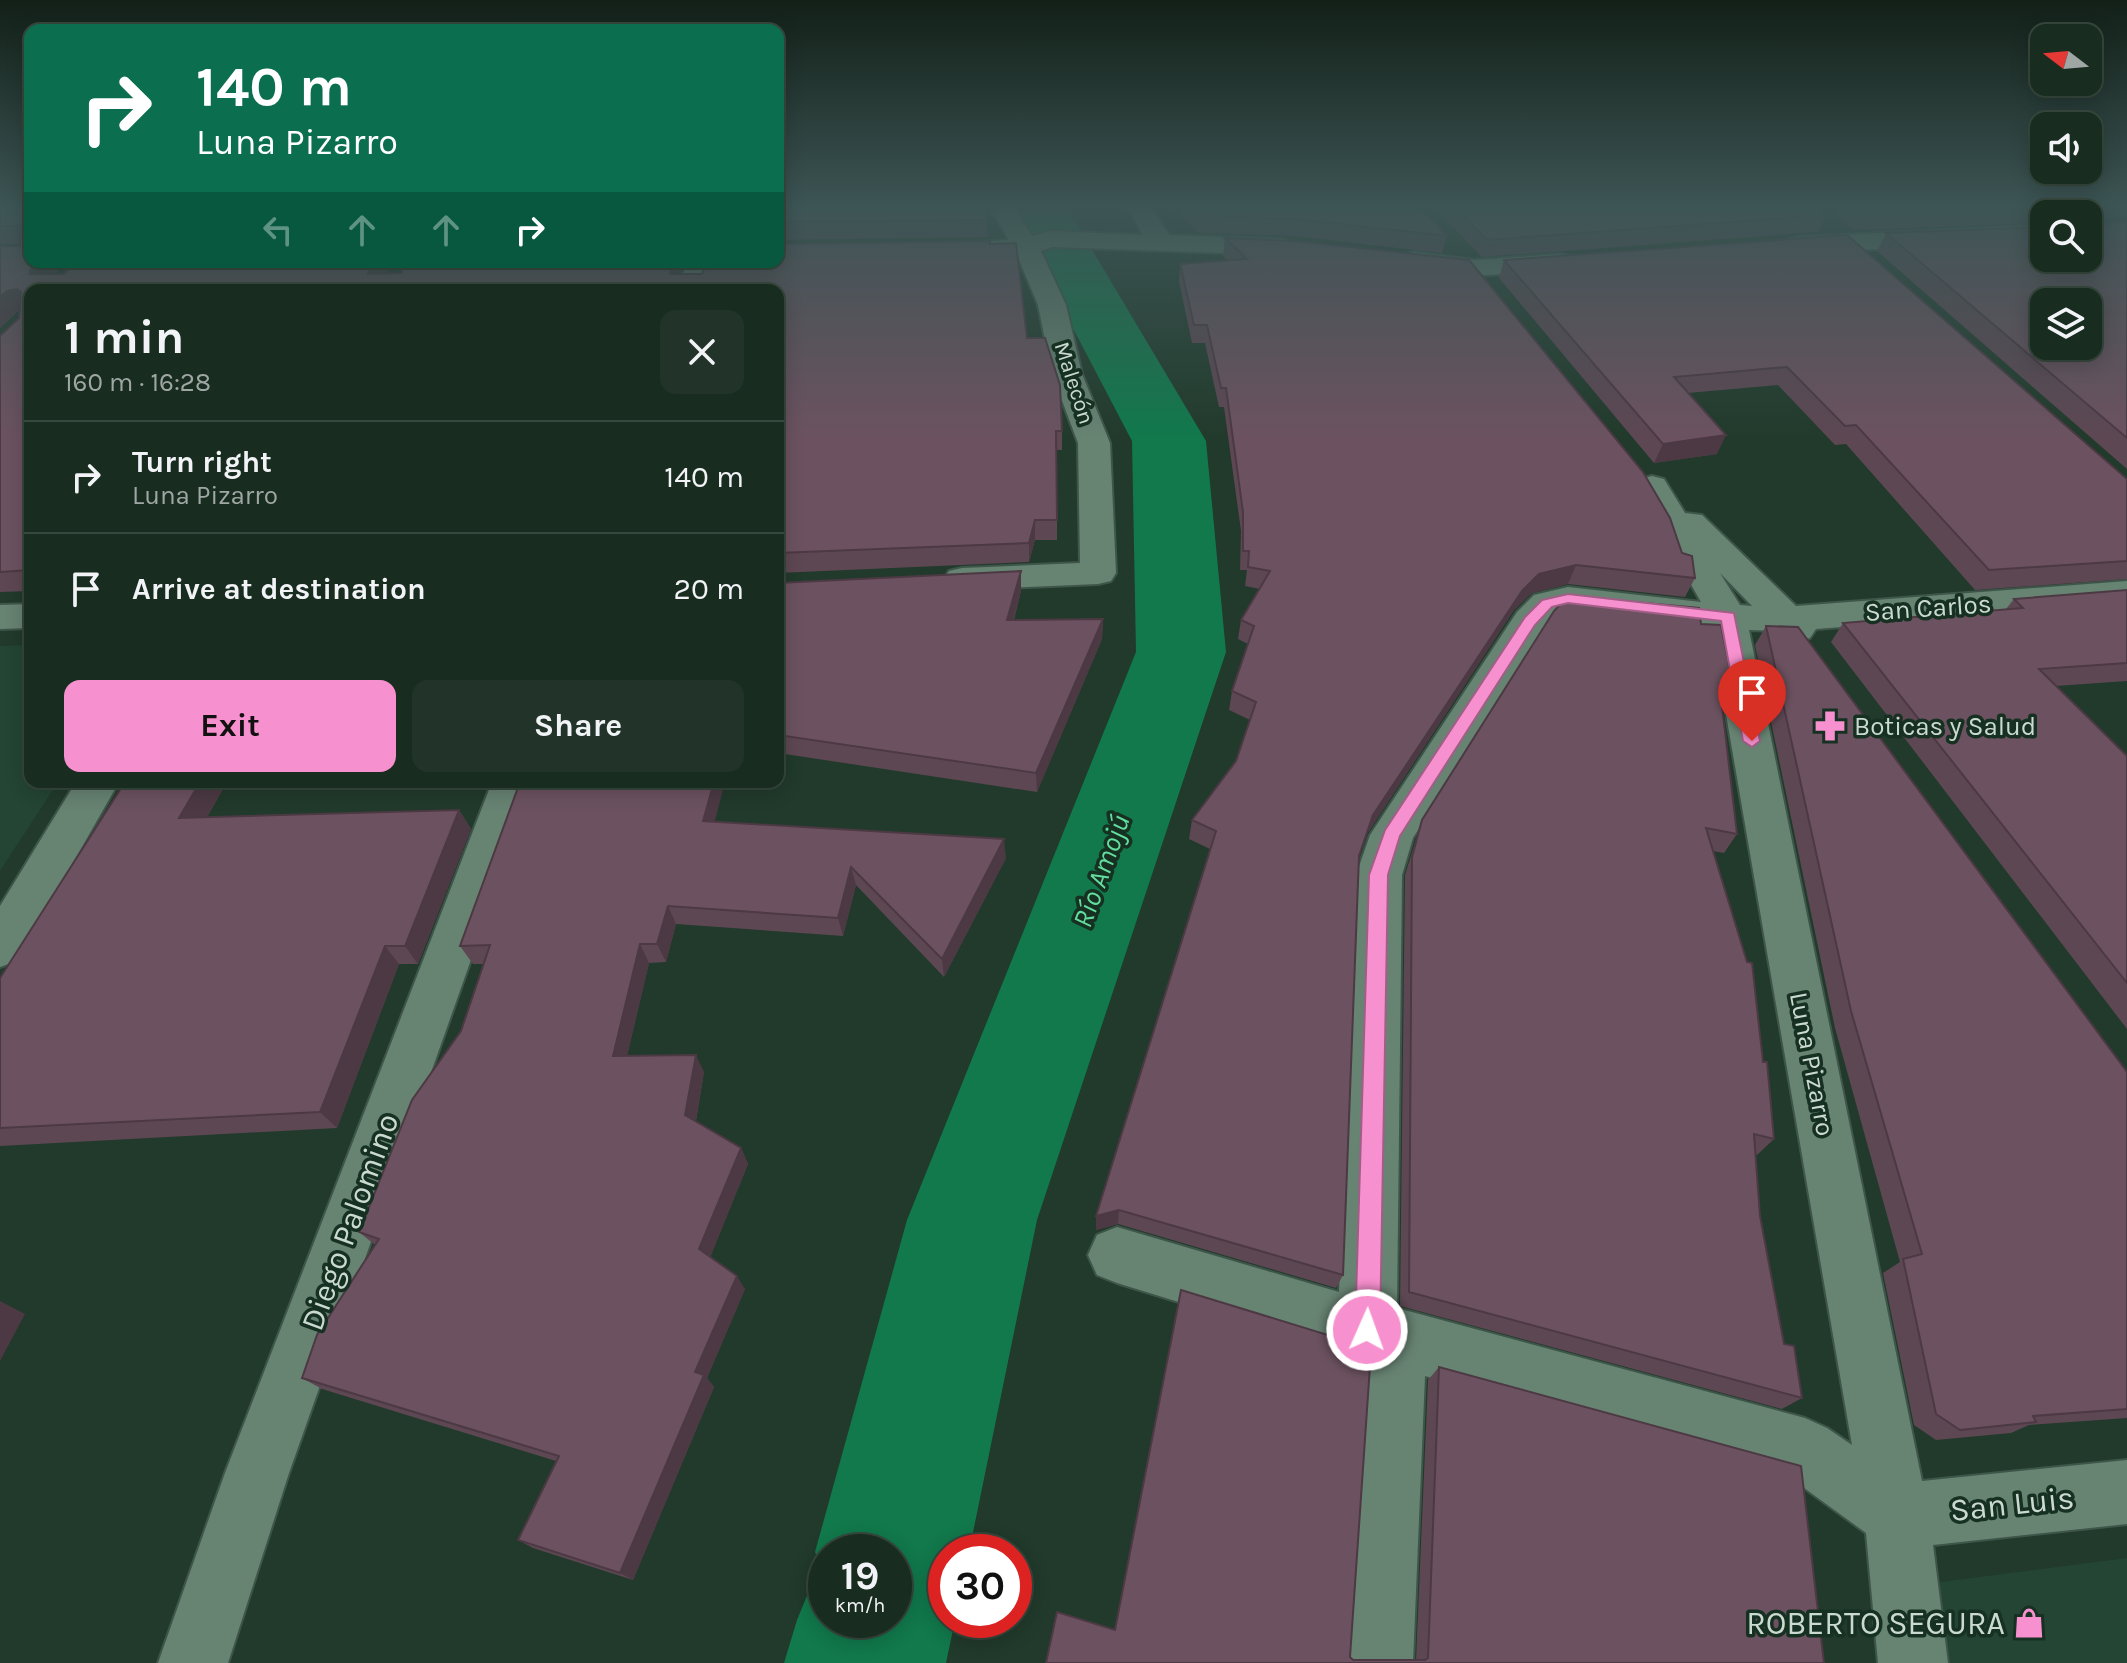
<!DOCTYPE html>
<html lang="en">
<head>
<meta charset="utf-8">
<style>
  body { margin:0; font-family:Karla,sans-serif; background:#223429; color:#f1f3f6; height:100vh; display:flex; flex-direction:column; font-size:30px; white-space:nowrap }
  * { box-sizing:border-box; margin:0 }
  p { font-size:26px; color:#9fa7a5 }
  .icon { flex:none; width:44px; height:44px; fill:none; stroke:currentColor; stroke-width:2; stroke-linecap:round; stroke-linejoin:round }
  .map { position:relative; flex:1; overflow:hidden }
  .sheet { position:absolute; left:24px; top:284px; width:760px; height:504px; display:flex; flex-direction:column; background:#192c20; border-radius:16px; box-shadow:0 4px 20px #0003,0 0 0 2px #37483e }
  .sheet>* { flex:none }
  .hud { position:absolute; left:24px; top:24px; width:760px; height:244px; border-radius:16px; box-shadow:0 4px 20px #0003,0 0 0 2px #37483e; background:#0b6e4f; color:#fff; overflow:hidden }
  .needle { width:52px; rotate:286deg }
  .controls { position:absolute; left:2030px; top:24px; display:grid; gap:16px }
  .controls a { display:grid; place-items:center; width:72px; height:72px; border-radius:16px; background:#192c20; box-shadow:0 4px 20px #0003,0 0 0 2px #37483e; font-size:40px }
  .speed { position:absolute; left:808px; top:1534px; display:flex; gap:16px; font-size:40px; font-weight:700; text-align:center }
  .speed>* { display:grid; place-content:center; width:104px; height:104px; border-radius:50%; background:#192c20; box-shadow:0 4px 20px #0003,0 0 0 2px #37483e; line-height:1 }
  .speed small { font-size:20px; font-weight:400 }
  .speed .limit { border:12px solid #d22; background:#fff; color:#111 }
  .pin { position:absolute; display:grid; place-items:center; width:68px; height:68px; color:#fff; margin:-82px -34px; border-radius:50% 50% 50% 0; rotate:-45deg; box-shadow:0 0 8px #0007 }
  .pin .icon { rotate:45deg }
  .me { position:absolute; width:88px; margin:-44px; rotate:2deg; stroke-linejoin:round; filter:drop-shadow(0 0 6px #0008) }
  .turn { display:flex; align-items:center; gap:28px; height:168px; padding:0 40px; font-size:36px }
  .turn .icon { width:104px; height:104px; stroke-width:2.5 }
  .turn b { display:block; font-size:56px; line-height:68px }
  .lanes { display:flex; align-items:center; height:76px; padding:0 40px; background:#0003; justify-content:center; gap:40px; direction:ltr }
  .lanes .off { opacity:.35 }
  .round { display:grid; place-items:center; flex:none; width:84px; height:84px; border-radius:16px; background:#223429 }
  .head { display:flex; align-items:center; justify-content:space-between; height:136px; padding:0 40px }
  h1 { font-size:48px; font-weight:700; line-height:60px }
  .action { display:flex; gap:16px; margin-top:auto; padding:16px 40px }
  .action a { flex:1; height:92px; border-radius:16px; background:#f790ce; color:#111; font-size:32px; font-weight:700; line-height:92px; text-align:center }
  .action a+a { background:#223429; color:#f1f3f6 }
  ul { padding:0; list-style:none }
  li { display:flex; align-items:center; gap:24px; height:112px; padding:0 40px; border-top:2px solid #37483e }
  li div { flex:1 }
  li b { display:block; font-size:30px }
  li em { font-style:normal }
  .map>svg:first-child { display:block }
  .built { fill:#244533 }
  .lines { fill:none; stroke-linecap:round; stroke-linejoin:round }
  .river { fill:#11794c; fill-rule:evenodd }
  .minor-casing { stroke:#3e5549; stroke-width:4 }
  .minor { fill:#678372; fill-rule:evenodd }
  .wall { fill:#5d4753 }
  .shaded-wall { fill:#4c3943 }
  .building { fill:#6c5260; stroke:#4c3943; stroke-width:2; fill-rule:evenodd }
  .route { fill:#f790ce; stroke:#a15e86; stroke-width:2 }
  .labels { text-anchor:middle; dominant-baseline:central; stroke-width:7; stroke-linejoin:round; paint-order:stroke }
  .far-street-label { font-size:22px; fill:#cbdad0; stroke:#163022 }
  .street-label { font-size:26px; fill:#cbdad0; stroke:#163022 }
  .poi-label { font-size:26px; fill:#cbdad0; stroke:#163022; text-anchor:start }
  .water-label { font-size:28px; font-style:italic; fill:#63dd9e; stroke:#163022 }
  .near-street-label { font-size:32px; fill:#cbdad0; stroke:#163022 }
  .near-poi-label { font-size:32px; fill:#cbdad0; stroke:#163022; text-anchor:end }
</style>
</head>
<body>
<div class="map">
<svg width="2127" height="1663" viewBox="0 0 2127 1663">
  <rect width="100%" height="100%" fill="#213a2b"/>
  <path class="built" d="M30,645v137h28l-58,89v-225z
    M2127,1558v105h-190l-12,-79z"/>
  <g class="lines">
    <path class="river" d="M1009,206h57l140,235 20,211 -189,568 -68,332h-23v68h9l-9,43h-162l13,-43 23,-56 -5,-12 92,-332 229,-568 -4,-211zM826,1552h68v68h-68z"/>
    <g class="minor-casing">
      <path id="minor" d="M989,206h24l19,30 18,-5 93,4 -16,-29h24l18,29 113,4 9,3 4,5 -4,5 -9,3 -230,-8 -11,4 25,54 16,69 28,69 6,130 -5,8 -13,3 -136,6 -13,-3 -5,-8 5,-8 13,-3 118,-5 -2,-120 -26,-69 -14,-69 -21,-50 -61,2 -9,-3 -4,-5 4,-5 62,-4z
        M2044,225v16l-247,12 -9,-3 -4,-5 4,-5 9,-3z
        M1414,252l60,8 87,-6 9,2 4,6 -4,6 -9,2 -87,6 -69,-10 -4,-6 4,-6z
        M688,262h26l-10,28h-28z
        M1652,476l12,3 21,34 17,2 94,91 331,-25v24l-311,24 -6,9c-14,4 -23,3 -33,-7l-28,-1 173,851 205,-21v64l-194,21 15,118h-70l-12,-130 -77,-56 -364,-101 -12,287h-70l21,-284 -16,-25 -231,-71 -20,-8 -9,-20 9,-20 20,-8 222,65 17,-417 14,-40 147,-223 17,-17 34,-8 133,15 -66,-116 5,-7zM1720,573l32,33 -12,-1zM1568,611l143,16 141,818 -25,-17 -22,-10 -408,-110 5,-433 11,-37 131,-209 15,-16z
        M30,604v24l-30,1v-24z
        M76,782h43l-102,179 -17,6v-61z
        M492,782h42l-245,691 -61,190h-70l67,-190z"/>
    </g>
    <use href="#minor" class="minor"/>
  </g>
  <path class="wall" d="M0,206h30v56h37l-12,12h9l11,-12h317l-6,12h316l288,-30 72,187v19h-5v90h-22l-6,22 -251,11v-283h-748v301l-30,1v-256l19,-18 1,-9 -20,19v-82h20v-2h-20z
    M778,206l209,14 1,17 -210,3z
    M1171,206h249l27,30 -5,17 -148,-17 -95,-3z
    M1433,206h383l10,9 -8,17 -336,25z
    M1827,206h300v10l-31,3v2l3,3 28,-2v247l-250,-218 9,-18 158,25 44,-44h-44v9l-190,7z
    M1225,238l457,315 13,25 -10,19 -117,-13 -36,9 -18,17 -147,224 -9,25 -15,416 -7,13 -218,-64 -22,6 114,-381 -21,-10 3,-19 44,-59 14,-41 -21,-10 3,-19 16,-47 -10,-5 3,-19 19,-31 -15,-3 2,-16h-7l1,-39 -17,-124h-5l-14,-64h-13l-13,-62 1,-17 48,-3 -5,-5z
    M1504,260l623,219v100l-152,11 -129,-146 -11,1 -57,-60 -90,8 29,61 -63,9 -155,-185z
    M1021,571v20l-7,29 89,-1 -1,20 -65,153 -259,-39v-170z
    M2127,590v91l-71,5 71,70v273l-296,-387 12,-19 163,-14 8,-10z
    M1701,624l21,82 15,128 -13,19 -11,-2 50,211 11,77 -17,16 -2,-1 5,62 24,128 18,54 -20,11 -382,-103 5,-431 17,-55z
    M1766,626l361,446v346l-98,7 -18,8 -75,7 -22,-15 -31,-152 17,-11 -65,-234 -80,-383z
    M125,782h102l-20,35 252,-7 12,19 -53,135h-19l-62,164 -337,18v-168z
    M715,821l291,37 -62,119 -88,-92 -13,51 -167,-12 -10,38 -17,1 -22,93 77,16 -8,49 45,27 7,16 -38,93 35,32 -38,89 7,9 -81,193 -100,-32 -15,-8 38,-79 -234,-72 -20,-11 73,-133 -16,-13 102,-201 23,-67h-11l-13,-18z
    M1439,1367l385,296h-778l69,-33 235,27 3,3h63l12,-280z"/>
  <path class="shaded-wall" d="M38,262h29l-25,26 -12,-14v-4z
    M374,262h18l-15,28 -9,-16z
    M674,262h11l-10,28 -5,-16z
    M17,289l12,18 -10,2 -19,19v-31l7,-6z
    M1726,435l-9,19 -63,9 9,-19z
    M1035,520v20l-6,22v-19z
    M1576,565l-8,19 -36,9 -18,17 -147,224 -14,41 20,-60 149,-224 17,-17z
    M1021,571v20l-13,48 -1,-19z
    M1103,619l-1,20 -65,153 -1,-19z
    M1733,686l-11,20 -2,-17z
    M200,782h27l-31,55 -17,-19z
    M714,782h11l-15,58 -7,-19z
    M459,810l12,19 -53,135 -13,-18z
    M1004,839l2,19 -62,119 -2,-18z
    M851,867l5,18 -13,51 -5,-18z
    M668,906l8,18 -10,38 -9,-18z
    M640,944l9,19 -26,110 -10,-17z
    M385,946l14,18 -62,164 -17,-16z
    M696,1055l8,17 -10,59 -9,-16z
    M741,1148l7,16 -40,99 -9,-14z
    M1119,1210l-1,14 -22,6v-14z
    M737,1276l8,13 -38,89 7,9 -81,193 -13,-7 75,-201z
    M0,1301l25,13 -25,47z"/>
  <path class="building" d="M0,206h30v56h8l-8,8v4h34l11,-12h299l-6,12 33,-1 5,-11h268l-4,12h32l4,-12h72v-18l212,-3v3l26,-1 11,95h18l15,47 2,46h-6l1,89h-22l-6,23 -251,10v-263h-748v280l-30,2v-236l19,-18 2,-26 -4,-3 -10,2 -7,6v-51h20l1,-20h-21z
    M778,206h207l2,14 -209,2z
    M1190,206h230l27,30 -150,-17 -96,-3z
    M1454,206h362l10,9 -339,25z
    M1854,206h194l-186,7z
    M2056,206h40v15l3,3 28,-2v216l-241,-205 158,-6v31h44v-44h-31zM2044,302h44v44h-44z
    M1847,235l280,244v82l-138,9 -133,-145 -11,1 -58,-59 -113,10 52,58 -63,9 -159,-184z
    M1225,238l71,3 173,19 174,212 27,46 12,35 10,3 3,22 -119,-13 -37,9 -17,17 -149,224 -14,41 -16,419 -224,-65 -23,6 120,-385 -24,-11 44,-59 20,-59 -24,-11 22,-65 -13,-6 29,-49 -22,-4 1,-16h-6v-39l-17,-124h-5l-14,-63h-13l-14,-61 67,-5z
    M1021,571l-14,49 96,-1 -67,154 -258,-38v-152z
    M2127,590v73l-88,6 88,87v227l-284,-360 180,-15 -9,-9z
    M1568,596l131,12 2,16 20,1 12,61 -13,3 17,145 -31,-6 41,134 5,1 11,99h4l7,77 -20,-5 6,82 24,128 10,2 8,52 -393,-106 3,-435 10,-37 132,-209z
    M1766,626l32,1 329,445v337l-94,7 3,6 -76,8 -24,-16 -33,-155 19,-5 -71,-243z
    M125,782h75l-21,36 280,-8 -54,136h-20l-65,166 -320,16v-150z
    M520,782h194l-11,39 301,18 -62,120 -91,-92 -13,51 -170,-12 -11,38h-17l-27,112 83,-1 -11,60 56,33 -42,101 38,27 -42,96 9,3 -84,198 -102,-33 41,-84 -257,-78 15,-43 62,-96 -20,-7 53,-132 49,-69 29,-86 -30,1z
    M1181,1290l173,53 16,23 -20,291 3,3h72l3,-2 11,-291 362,99 23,197h-778l11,-51 58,18z"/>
  <linearGradient id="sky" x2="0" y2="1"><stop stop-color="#122018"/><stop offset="0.47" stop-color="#3d5555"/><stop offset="1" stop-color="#3d5555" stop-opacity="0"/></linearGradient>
  <rect width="2127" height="439" fill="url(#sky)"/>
  <path class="route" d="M1568,594l166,19 26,128 -8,6 -9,-6 -22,-120 -153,-18 -16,4 -17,18 -135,211 -12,39 -8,455 -4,9 -9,3 -8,-3 -4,-9 14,-455 16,-45 140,-213 17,-17z"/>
  <defs>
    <g id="pharmacy-bare" transform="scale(2.4)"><path d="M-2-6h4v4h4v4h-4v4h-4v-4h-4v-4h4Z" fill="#f790ce" stroke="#163022" stroke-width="2.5" paint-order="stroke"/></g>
    <g id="shop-bare" transform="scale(2.4)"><path d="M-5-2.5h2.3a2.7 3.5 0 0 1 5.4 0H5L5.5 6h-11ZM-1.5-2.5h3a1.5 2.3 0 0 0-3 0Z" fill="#f790ce" stroke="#163022" stroke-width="2.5" paint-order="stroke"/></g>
  </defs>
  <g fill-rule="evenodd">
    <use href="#pharmacy-bare" x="1830" y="726"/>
    <use href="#shop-bare" x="2029" y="1623"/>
  </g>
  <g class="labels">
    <g class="far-street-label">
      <text transform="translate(1074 383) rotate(72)">Malecón</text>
    </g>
    <g class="street-label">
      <text transform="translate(1928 608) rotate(-4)">San Carlos</text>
      <text transform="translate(1812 1064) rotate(79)">Luna Pizarro</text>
    </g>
    <g class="poi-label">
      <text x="1854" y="726">Boticas y Salud</text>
    </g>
    <g class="water-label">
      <text transform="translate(1101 871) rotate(-70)">Río Amojú</text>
    </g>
    <g class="near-street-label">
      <text transform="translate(350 1222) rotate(-70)">Diego Palomino</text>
      <text transform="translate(2012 1504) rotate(-6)">San Luis</text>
    </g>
    <g class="near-poi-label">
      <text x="2005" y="1623">ROBERTO SEGURA</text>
    </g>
  </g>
</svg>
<div class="controls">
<a><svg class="needle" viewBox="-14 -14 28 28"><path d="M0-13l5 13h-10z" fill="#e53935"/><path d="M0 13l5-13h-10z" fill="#9fa7a5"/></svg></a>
<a><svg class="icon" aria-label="sound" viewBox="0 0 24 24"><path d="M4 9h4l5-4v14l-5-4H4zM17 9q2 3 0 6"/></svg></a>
<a><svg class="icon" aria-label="search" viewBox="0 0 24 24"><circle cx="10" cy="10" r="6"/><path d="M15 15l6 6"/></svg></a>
<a><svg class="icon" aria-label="layers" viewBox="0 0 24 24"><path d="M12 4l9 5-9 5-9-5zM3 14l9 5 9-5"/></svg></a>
</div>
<div class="speed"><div>19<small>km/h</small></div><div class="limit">30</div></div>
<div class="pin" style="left:1752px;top:741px;background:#d93025"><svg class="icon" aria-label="arrive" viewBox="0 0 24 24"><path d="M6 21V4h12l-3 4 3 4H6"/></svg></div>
<svg class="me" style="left:1367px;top:1330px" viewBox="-20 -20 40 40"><circle r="17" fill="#f790ce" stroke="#fff" stroke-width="3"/><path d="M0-11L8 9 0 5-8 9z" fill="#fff"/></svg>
<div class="hud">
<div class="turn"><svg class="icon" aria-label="right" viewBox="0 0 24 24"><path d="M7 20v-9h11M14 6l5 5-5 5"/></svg><div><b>140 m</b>Luna Pizarro</div></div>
<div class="lanes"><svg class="icon off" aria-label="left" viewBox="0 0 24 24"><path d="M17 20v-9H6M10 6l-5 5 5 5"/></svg><svg class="icon off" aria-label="ahead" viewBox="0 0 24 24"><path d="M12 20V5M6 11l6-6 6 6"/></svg><svg class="icon off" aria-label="ahead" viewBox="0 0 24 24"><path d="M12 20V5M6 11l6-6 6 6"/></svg><svg class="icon" aria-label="right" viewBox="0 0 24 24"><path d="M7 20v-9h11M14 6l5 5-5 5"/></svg></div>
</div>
<section class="sheet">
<div class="head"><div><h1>1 min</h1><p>160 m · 16:28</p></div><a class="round"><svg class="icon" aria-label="close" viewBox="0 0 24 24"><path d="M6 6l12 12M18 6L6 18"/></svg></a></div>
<ul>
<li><svg class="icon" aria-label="right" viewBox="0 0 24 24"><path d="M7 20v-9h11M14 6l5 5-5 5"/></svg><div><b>Turn right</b><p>Luna Pizarro</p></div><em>140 m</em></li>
<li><svg class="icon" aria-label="arrive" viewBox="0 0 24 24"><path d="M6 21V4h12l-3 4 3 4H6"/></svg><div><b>Arrive at destination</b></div><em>20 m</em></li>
</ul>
<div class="action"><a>Exit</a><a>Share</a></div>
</section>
</div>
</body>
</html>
